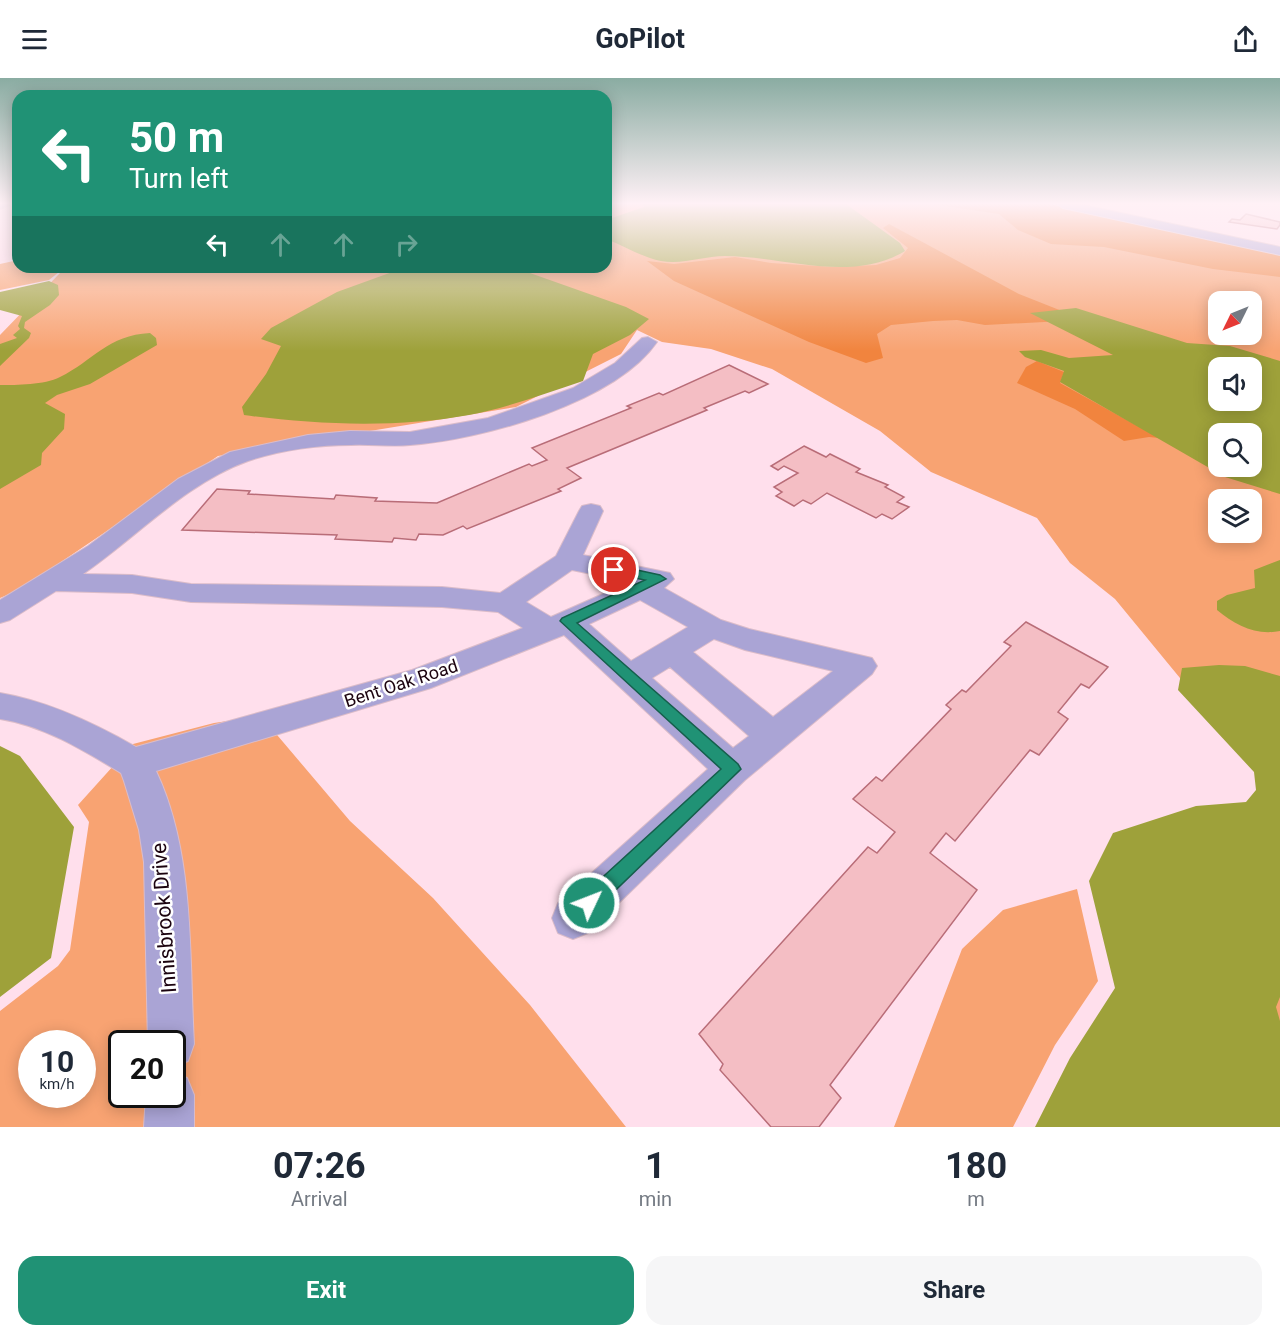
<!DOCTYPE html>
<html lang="en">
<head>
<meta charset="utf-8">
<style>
  body { margin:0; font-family:Roboto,sans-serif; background:#f6f6f7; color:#1f2937; height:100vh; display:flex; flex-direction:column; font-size:22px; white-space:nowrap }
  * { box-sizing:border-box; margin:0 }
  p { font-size:20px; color:#747a83 }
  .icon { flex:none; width:33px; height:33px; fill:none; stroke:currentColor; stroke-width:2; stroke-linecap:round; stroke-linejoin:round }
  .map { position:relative; height:1049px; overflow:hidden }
  .sheet { display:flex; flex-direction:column; background:#fff; flex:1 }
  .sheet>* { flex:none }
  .banner { position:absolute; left:12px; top:12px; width:600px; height:183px; border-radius:18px; box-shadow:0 3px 15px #0003; background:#209275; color:#fff; overflow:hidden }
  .needle { width:39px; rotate:227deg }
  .buttons { position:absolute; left:1208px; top:213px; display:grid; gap:12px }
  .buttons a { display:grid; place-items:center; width:54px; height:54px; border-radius:12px; background:#fff; box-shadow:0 3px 15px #0003; font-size:30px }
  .speed { position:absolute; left:18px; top:952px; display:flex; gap:12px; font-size:30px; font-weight:700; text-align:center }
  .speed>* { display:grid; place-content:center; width:78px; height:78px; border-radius:50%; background:#fff; box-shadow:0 3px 15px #0003; line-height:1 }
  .speed small { font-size:15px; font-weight:400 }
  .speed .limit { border:3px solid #111; border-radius:9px; background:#fff; color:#111 }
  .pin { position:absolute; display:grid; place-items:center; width:51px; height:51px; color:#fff; margin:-26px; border:3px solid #fff; border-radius:50%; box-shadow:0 2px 6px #0007 }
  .me { position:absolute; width:66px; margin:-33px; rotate:47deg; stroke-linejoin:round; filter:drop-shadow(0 0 4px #0008) }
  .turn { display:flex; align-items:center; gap:21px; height:126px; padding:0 18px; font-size:27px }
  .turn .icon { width:78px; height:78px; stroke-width:2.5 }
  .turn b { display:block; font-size:42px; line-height:51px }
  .lanes { display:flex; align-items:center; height:57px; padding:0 18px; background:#0003; justify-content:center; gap:30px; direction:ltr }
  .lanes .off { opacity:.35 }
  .eta { display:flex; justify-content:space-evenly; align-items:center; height:102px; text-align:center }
  .eta b { font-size:36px; font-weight:700; line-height:42px }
  .button { display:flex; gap:12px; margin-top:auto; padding:12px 18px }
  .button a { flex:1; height:69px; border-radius:18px; background:#209275; color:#fff; font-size:24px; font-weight:700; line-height:69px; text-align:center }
  .button a+a { background:#f6f6f7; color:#1f2937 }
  header { display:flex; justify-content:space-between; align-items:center; height:78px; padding:0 18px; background:#fff; font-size:27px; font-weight:700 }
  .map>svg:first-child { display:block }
  .green { fill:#f8a372; fill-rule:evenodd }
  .forest { fill:#f1843e }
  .water { fill:#9ea13a; fill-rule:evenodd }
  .building { fill:#f4bec4; stroke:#b96d78; stroke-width:1.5 }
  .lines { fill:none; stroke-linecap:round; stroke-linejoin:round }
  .minor-casing { stroke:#dbbcc9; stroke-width:2 }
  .minor { fill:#aaa4d5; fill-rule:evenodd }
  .route { fill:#209275; stroke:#155f4c; stroke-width:1.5 }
  .labels { text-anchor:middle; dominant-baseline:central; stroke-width:5; stroke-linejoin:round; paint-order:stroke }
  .street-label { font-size:18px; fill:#1b030f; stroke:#fff }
  .near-street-label { font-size:21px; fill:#1b030f; stroke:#fff }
</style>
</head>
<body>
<header><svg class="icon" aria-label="menu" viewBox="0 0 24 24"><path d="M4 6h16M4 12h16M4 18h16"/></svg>GoPilot<svg class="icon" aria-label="share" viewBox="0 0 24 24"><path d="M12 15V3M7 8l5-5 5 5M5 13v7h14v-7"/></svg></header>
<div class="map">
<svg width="1280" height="1049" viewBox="0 0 1280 1049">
  <rect width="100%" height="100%" fill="#ffdfec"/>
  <path class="green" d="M606,126h438l236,52v871h-80l77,-331 -162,-197 -45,-36 -33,-45 -106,-46 -51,-41 -108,-62 -61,-20 -49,-7 -25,-12 -16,24 -105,53 -298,49 -197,133 -21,9v-263l60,-62 28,-6h518zM1218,224h33v32h-33zM1218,290h33v32h-33zM1218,356h33v32h-33zM1218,422h33v32h-33z
    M18,182v7h64l-23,5 -10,8 -49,10v-26z
    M261,638l89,105 83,77 97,107 96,122h-626v-116l58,-45 12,-16 19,-128 -11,-17 55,-61 81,-21zM32,966h50v51h-50zM122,966h50v51h-50z
    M1077,811l21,92 -43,64 -42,82h-119l68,-178 41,-39z"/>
  <path class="forest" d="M932,126h118l230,50v23l-67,-8 -109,-22 -53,-3 -33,-14 -19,-16z
    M889,146l130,70 48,19 -4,8 -78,4 -28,-5 -24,1 -42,4 -14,9 6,24 -17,5 -57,-21 -135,-61 -27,-20 27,3 61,-7 36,6 62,4 43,-2 24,-7 8,-10 -25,-20z
    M1037,283l27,11 -4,11 99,55 -10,-1 -25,4 -49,-32 -58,-26 9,-16z"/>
  <path class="water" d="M643,126h203l54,39 5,8c-55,33 -122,5 -180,5 -22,0 -42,9 -64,5 -20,-4 -36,-15 -55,-22v-19l38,-13z
    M406,189h107l113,40 23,12 -19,16 -37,19 -10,27c-37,12 -76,27 -114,34 -70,13 -155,10 -225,0l-2,-8 24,-33 15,-28 -20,-7 10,-11 66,-36z
    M49,203l9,4 1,10 -9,10 -25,17 -1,6 7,5 -2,5 -29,28v-22l17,-6 -4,-3 7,-6 -2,-3 4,-10 -22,-6v-18z
    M1076,230l111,35 43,3 50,15v133l-55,-17 -165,-95 4,-11 -39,-14 -6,-6 22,-1 28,8 44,-3 -83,-42zM1218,290h33v32h-33zM1218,356h33v32h-33z
    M150,255l6,5 1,7 -67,39 -33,11 -12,8 20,11 -1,15 -22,24 -1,12 -41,24v-104c17,0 44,0 60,-8 33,-16 48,-42 90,-44z
    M1280,482v71c-24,5 -45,-6 -63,-21v-9l10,-6 28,-7 -1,-18z
    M1219,587l26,1 35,10v321l-4,10 4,14v106h-245l35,-69 45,-70 -26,-107 24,-48 83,-27 50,-4 10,-12 -2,-18 -76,-82 4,-22z
    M0,668l20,10 54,71 -23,131 -51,39z"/>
  <path class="building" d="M1246,136l34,8v3l-3,4 -48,-7 3,-3 8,1z
    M729,287l39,19 -19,9 -4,-2 -41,17 3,2 -140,58 14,10 -23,11 3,2 -94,38 -4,-3 -20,9 -24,-1 -3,6 -22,-2 -2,4 -57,-3 2,-4 -155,-5 35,-41 33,2 -2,3 86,5 2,-4 41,3 -2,3 62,2 92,-39 3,2 15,-6 -15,-12 99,-40 -4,-2 32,-13 4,2z
    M804,368l22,11 4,-3 30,15 -4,3 32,13 -3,2 19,10 -7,5 12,5 -17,12 -10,-5 -6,4 -49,-25 -16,11 -8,-4 -9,6 -18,-10 6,-4 -8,-5 24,-14 -14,-7 -6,4 -7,-4z
    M1026,544l82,45 -19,21 -8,-4 -23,28 10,7 -29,36 -9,-5 -75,91 -9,-8 -16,20 47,37 -147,195 11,13 -22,29h-48l-51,-57 3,-6 -24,-30 169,-187 9,6 18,-21 -42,-33 23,-22 6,4 69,-72 -5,-4 16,-15 4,2 45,-46 -7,-4z"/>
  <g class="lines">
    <g class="minor-casing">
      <path id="minor" d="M0,126h8l1,1 -9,4z
        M1057,126h22l201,43v8l-217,-47z
        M648,259l9,5c-42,61 -176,98 -247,103 -19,2 -39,-1 -59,0 -34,0 -70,5 -103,16 -62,22 -111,76 -165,113l49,1 59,9 251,3 58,6 56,-37 23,-45 3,-5 9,-2 9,2 3,5 -20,44 87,18 4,6 -10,9 57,32 28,9 123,29 5,8 -5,8 -127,106 -157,153 -15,6 -15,-6 -6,-15 6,-15 150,-134 -144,-134 -133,53 -275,83c39,82 33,184 38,273l-6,17 -16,6v-23h-24l-4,-182 -5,-32 -15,-49 -3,-8c-38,-23 -77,-47 -121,-54v-26c48,8 94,30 136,54l276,-77 111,-42 -25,-16 -56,-5 -251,-5 -59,-9 -76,-2 -46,29 -10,3v-23l88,-54 90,-67 52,-27 78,-17 42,-4 60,1 78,-14 85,-30 42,-25 27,-25zM572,492l58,12 -79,35 -25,-15zM640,522l48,27 -57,34 -42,-37zM714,561l31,11 88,21 -60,46 -80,-65zM670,589l79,69 -16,12 -81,-70z
        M172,994l15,6 7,17v32h-50l2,-32h26z"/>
    </g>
    <use href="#minor" class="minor"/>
  </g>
  <linearGradient id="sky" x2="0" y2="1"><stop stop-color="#8aaca2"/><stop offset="0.46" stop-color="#fff1f6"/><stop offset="1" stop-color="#fff1f6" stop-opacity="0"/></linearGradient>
  <rect width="1280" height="273" fill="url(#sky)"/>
  <path class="route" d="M614,487l46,10 6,4 -89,44 161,141 3,5 -145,140 -7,3 -7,-3 -3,-6 3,-7 139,-127 -161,-148 2,-3 83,-38 -36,-7v-6z"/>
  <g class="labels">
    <g class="street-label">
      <text transform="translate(401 605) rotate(-18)">Bent Oak Road</text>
    </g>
    <g class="near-street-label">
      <text transform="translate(164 840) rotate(-94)">Innisbrook Drive</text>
    </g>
  </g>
</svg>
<div class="buttons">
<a><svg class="needle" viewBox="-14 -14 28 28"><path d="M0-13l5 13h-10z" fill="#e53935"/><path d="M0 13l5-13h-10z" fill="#747a83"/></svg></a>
<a><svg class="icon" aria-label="sound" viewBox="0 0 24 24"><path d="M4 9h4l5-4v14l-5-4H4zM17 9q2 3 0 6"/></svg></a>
<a><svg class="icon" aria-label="search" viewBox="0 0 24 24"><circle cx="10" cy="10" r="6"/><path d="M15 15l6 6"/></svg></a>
<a><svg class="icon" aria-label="layers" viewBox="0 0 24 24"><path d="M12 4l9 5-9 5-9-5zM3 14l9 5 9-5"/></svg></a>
</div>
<div class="speed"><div>10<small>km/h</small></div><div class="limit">20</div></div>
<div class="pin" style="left:614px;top:492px;background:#d93025"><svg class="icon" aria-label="arrive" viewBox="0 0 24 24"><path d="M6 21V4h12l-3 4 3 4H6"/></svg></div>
<svg class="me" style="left:589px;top:825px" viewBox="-20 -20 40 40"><circle r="17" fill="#209275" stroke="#fff" stroke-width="3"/><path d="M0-11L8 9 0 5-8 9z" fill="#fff"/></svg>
<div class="banner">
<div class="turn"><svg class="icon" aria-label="left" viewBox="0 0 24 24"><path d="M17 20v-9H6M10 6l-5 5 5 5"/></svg><div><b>50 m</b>Turn left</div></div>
<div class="lanes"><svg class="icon" aria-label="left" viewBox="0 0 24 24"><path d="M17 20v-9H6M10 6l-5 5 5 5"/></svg><svg class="icon off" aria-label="ahead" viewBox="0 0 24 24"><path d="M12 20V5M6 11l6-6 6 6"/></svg><svg class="icon off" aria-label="ahead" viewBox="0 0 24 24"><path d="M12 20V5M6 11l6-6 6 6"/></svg><svg class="icon off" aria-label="right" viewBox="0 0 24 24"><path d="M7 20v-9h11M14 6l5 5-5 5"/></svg></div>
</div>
</div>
<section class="sheet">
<div class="eta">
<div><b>07:26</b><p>Arrival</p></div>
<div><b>1</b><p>min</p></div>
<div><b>180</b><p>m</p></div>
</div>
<div class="button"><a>Exit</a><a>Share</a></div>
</section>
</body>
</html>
